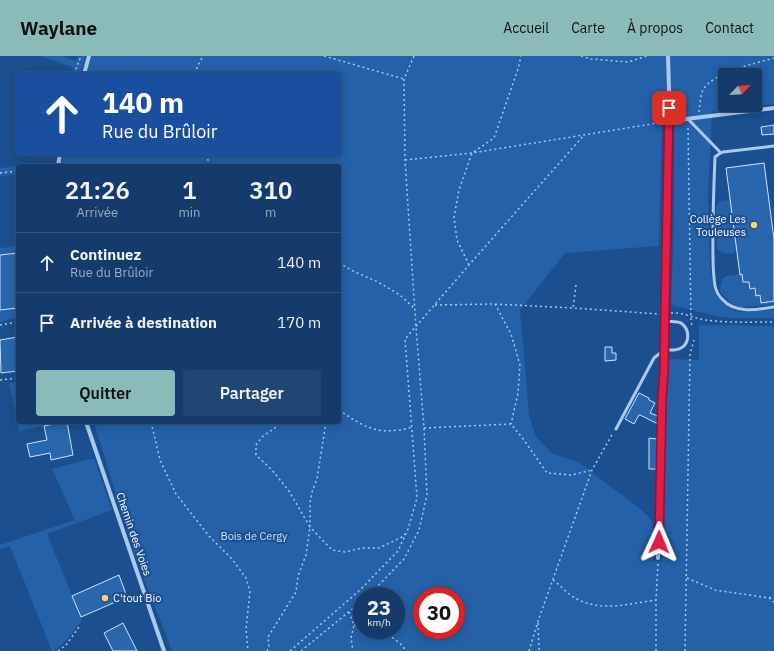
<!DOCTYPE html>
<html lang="fr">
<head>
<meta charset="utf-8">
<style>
  body { margin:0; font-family:"IBM Plex Sans",sans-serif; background:#214673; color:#f1f3f6; height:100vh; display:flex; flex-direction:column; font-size:15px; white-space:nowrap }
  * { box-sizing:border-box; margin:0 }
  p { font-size:13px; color:#9dadc1 }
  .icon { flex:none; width:22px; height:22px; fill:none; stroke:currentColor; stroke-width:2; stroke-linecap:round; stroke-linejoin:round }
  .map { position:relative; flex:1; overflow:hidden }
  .drawer { position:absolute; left:16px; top:108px; width:325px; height:260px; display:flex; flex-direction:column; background:#143b6b; border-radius:4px; box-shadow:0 2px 10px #0003,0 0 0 1px #33557e }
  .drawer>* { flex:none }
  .hud { position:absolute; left:16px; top:16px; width:325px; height:84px; border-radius:4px; box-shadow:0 2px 10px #0003,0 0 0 1px #33557e; background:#1a4fa0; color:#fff; overflow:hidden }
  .needle { width:26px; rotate:65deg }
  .fabs { position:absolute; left:718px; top:12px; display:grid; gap:8px }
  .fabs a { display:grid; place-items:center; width:44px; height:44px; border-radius:4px; background:#143b6b; box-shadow:0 2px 10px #0003,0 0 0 1px #33557e; font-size:20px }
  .speed { position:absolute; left:353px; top:531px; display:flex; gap:8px; font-size:20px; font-weight:700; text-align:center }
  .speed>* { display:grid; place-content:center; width:52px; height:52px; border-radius:50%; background:#143b6b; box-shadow:0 2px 10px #0003,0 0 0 1px #33557e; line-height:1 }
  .speed small { font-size:10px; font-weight:400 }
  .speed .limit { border:6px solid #d22; background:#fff; color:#111 }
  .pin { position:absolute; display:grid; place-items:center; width:34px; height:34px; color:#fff; margin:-17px; border-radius:8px; box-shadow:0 2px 6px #0006 }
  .me { position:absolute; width:44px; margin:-22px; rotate:1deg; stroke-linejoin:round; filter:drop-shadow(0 0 3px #0008) }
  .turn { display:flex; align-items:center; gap:14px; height:84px; padding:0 20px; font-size:18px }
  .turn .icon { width:52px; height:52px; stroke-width:2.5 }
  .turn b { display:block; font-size:28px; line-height:34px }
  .eta { display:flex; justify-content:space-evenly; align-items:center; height:68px; text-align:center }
  .eta b { font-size:24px; font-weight:600; line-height:28px }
  .primary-button { display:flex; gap:8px; margin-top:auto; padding:8px 20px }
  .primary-button a { flex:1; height:46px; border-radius:4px; background:#8bbbb9; color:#111; font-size:16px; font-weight:600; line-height:46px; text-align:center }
  .primary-button a+a { background:#214673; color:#f1f3f6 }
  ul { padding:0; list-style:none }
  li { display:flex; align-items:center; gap:12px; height:60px; padding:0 20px; border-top:1px solid #33557e }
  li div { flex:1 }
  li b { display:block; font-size:15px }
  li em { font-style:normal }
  header { display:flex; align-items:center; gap:24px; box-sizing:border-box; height:56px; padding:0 20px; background:#8bbbb9; color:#111 }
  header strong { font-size:19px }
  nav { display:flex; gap:22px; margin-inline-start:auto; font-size:14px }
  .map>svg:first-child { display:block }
  .green { fill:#2461a8; fill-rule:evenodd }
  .building { fill:#2a66ad; stroke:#cfe3fa }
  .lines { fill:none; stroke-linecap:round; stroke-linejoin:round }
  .path { stroke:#a9c9ee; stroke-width:1.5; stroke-dasharray:2 3; stroke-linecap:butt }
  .lane { stroke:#a9c9ee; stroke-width:3 }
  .street { stroke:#a9c9ee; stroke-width:4 }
  .route-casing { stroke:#92132f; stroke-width:10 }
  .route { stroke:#e11d48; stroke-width:7 }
  .poi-dot { fill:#ffd166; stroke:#1b4f8f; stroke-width:1.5 }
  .labels { text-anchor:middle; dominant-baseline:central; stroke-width:4; stroke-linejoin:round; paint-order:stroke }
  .poi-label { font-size:11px; fill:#fff; stroke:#1b4f8f; text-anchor:end }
  .street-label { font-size:11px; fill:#fff; stroke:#1b4f8f }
  .park-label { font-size:11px; fill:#cfe3fa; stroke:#1b4f8f }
</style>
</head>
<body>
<header>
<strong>Waylane</strong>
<nav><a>Accueil</a><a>Carte</a><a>À propos</a><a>Contact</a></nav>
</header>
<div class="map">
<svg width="774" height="595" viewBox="0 0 774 595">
  <rect width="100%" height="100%" fill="#1b4f8f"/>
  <path class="green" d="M41,0h21l14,5 2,-5h8l-6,18h-8l2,-6z
    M91,0h683v48l-62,8 -4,82 2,71 3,20 4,10 5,7 13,9 6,1 33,-2v8h-39l-15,-1 -45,-11 -3,-2 -1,-2 3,-82v-103l-12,1 -3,128 -94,7 -45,57 9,105 7,22 17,17 25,8 60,45 10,9 4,6 2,10 -1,29 9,1 6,-203 31,1v-35l75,1v325h-602l-38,-98 -40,-131h245v-256h-279l3,-12h276v-80h-253zM725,19h30v30h-30zM362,540h34v34h-34zM422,540h34v34h-34z
    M18,110v8l-18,2v-8z
    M740,142l-3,52 -3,1v2c-7,1 -14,1 -17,-5l-1,-40 2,-5 2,-2z
    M18,190v7l-18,2v-7z
    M742,218l7,8 1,7 5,-1 1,8 4,-1 14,6v3l-29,3h-6l-9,-5 -9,-9 -1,-4 2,-10 4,-3z
    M18,252v9l-18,5v-12z
    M18,326v40h46l-45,9 -10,-48z
    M94,402l18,52 -65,24 35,86 -16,21 -12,10h-2l-42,-105 -10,3v-4l75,-25 -23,-51z"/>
  <path class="building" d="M774,69v9l-12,1 -1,-8z
    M764,107l10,76v62l-13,2 -1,-8 -4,1 -1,-8 -5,1 -1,-7h-6l-1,-8 -2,1 -14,-107z
    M18,197v55l-18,2v-55z
    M18,281v34l-17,2 -1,-33z
    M605,291h7v6h4v7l-11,1z
    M639,337l10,5v2l6,3 -5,10 8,3v8l-18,-9h-1l-5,9 -9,-5z
    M64,366h3l6,33 -22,5 -1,-7 -20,4 -3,-13 20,-4 -3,-14z
    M649,382l8,1v30h-8z
    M119,519l8,22 -46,20 -9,-21z
    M123,567l14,28h-24l-9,-18z"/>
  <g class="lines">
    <path class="path" d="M324,0l80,23
      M581,0l10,3 37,3 19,-6
      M74,18l7,-18
      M197,18v-7l6,-11
      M699,56c1,-7 1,-16 4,-22 9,-17 53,-27 71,-32
      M688,72l3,193 1,5
      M207,98l2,12
      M405,104l67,-7 192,-31
      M0,117l18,-2
      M339,207l16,9 23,10 22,13 14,13
      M469,209l-12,-25 -3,-23 5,-27 13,-37 22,-15 24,-69 3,-13
      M576,229l-3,23 86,6
      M495,248l16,30 9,31 -2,28 -7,31
      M435,249l59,-1 79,4
      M671,257c12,-1 22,5 34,7 23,3 46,2 69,2
      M0,269l18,-3
      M0,324l18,-2
      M339,354c12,8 24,17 39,20 8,2 26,0 34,-3
      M151,366l9,38 16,34 33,42 23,23 14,19 4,13 -4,38 2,22
      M326,366l-9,57 -5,13 -2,11v24l22,23 13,2 17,-4h17l23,-11 3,-3
      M424,372l87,-4 13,16 23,33 25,2 20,-5
      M687,522l28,12 54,8 5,-2
      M553,524c6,4 11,10 16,14 27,20 57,10 87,6
      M368,540l36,-37 15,-29 8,-35 -3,-67 -8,-101 -11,-167 -1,-81 10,-23
      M769,542l5,4
      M349,556l5,13 -3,13 2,13
      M538,567l1,28
      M354,569l8,1
      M379,574c11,6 21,11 27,21
      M58,595l8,-6 13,-18
      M267,595l2,-4 -1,-10 28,-45 2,-16 8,-21 4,-28 -21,-36 -17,-21 -16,-15v-10l6,-8 14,-10 2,-5
      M290,595l70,-61 38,-39 10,-22 9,-31 -12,-159 64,-74 115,-130
      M301,595l61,-50
      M529,595l9,-30 54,-151 21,-37
      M656,595v-51l2,-36
      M685,595l5,-297 4,-14"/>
    <path class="lane" d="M688,63l33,34
      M774,90l-51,6 -4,2 -4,3c-1,25 -2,49 -2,74 0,18 -1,37 2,55 1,4 4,10 7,13 13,15 35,11 52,8
      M665,294c5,0 11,1 16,-2 9,-5 9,-19 0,-25 -5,-2 -11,-1 -16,-2
      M616,373l38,-71 5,-4 6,-2"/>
    <path class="street" d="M84,18l5,-18
      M670,65l104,-13
      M58,110l2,-12
      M86,366l78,229
      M658,502l4,-160 2,-26 1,-59 5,-192 -2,-65"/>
  </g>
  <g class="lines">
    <g class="route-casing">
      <path id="route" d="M659,486l3,-144 2,-26 1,-58 4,-206"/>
    </g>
    <use href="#route" class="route"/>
  </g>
  <g class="poi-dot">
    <circle cx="754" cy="169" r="4"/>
    <circle cx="105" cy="542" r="4"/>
  </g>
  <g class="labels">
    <g class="poi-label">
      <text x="746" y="163">Collège Les<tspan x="746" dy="13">Touleuses</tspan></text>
      <text x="113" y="542" text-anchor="start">C'tout Bio</text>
    </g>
    <g class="street-label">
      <text transform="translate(134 478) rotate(71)">Chemin des Voies</text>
    </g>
    <g class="park-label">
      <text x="254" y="480">Bois de Cergy</text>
    </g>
  </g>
</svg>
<div class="fabs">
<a><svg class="needle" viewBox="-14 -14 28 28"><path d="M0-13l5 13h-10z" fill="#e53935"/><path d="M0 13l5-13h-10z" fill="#9dadc1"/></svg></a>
</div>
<div class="speed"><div>23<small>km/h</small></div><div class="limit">30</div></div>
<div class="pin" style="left:669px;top:52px;background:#d93025"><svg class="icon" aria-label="arrive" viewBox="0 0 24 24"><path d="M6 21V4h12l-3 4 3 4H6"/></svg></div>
<svg class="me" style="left:659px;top:486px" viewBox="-20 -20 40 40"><path d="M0-17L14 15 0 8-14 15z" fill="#e11d48" stroke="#fff" stroke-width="4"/></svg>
<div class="hud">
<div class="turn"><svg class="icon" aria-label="ahead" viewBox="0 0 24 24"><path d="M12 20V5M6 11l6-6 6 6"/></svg><div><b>140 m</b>Rue du Brûloir</div></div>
</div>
<section class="drawer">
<div class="eta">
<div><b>21:26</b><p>Arrivée</p></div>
<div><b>1</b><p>min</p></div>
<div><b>310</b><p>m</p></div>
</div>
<ul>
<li><svg class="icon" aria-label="ahead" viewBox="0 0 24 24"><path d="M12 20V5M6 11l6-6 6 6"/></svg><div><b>Continuez</b><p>Rue du Brûloir</p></div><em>140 m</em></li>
<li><svg class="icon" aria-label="arrive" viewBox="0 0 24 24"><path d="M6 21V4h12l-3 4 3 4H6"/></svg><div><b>Arrivée à destination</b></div><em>170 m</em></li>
</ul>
<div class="primary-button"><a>Quitter</a><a>Partager</a></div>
</section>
</div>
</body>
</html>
